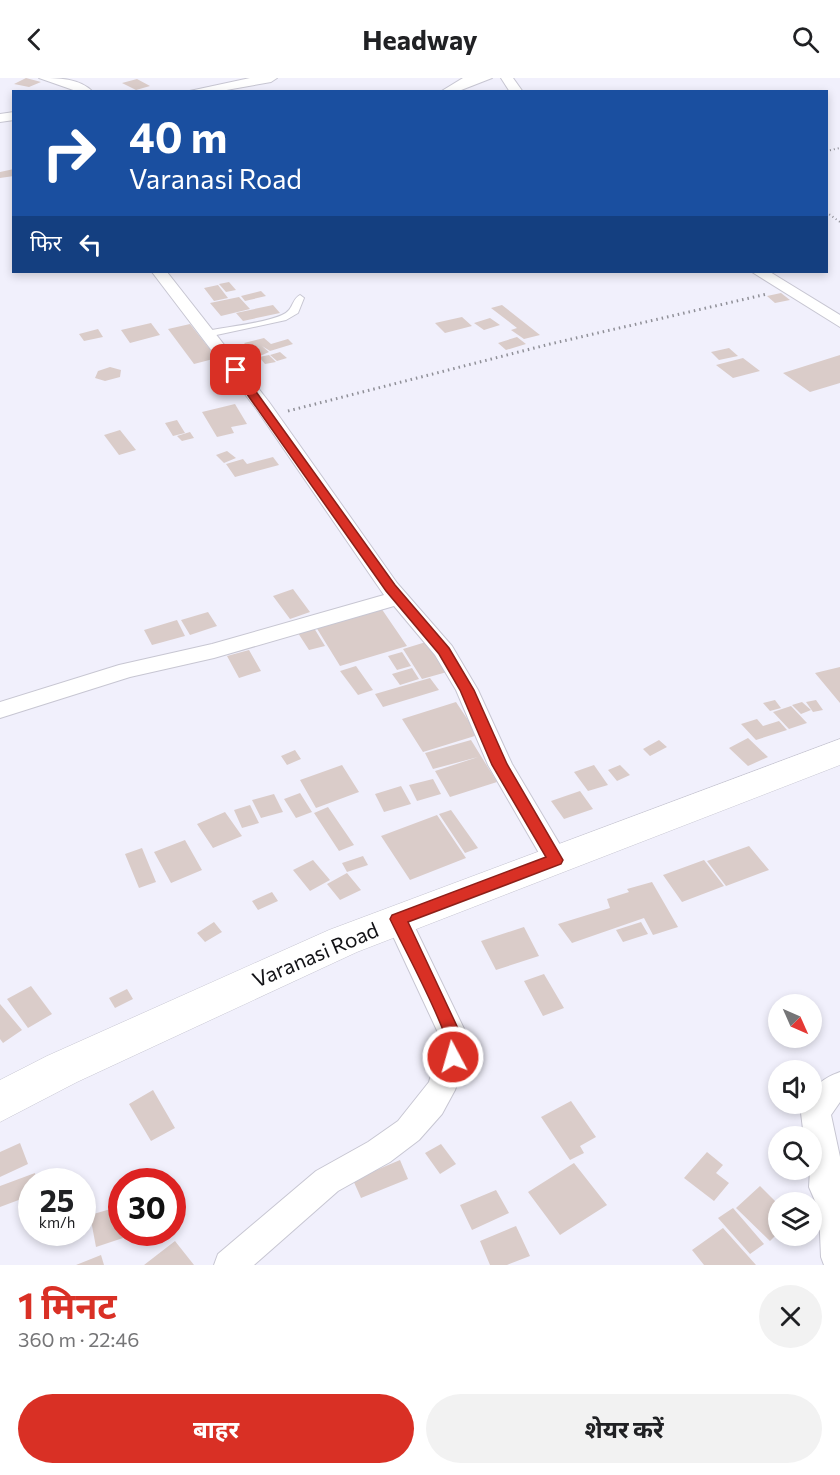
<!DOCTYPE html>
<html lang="hi">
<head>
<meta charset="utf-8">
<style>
  body { margin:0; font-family:Commissioner,"Noto Sans Devanagari",sans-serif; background:#f2f2f2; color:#202124; height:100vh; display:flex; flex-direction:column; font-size:22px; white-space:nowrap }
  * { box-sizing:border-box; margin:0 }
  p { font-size:20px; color:#757577 }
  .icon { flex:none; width:33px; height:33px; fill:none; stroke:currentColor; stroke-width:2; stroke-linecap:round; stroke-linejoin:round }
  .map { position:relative; height:1187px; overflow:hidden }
  .sheet { display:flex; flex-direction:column; background:#fff; flex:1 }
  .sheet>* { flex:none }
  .banner { position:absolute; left:12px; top:12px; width:816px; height:183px; border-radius:0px; box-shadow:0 3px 9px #0003; background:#1a4fa0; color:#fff; overflow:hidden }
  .needle { width:39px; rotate:135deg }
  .controls { position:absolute; left:768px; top:916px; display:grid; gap:12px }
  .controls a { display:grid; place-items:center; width:54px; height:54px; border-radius:50%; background:#fff; box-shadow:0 3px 9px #0003; font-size:30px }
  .speed { position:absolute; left:18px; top:1090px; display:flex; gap:12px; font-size:30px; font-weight:700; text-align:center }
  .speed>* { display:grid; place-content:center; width:78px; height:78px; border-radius:50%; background:#fff; box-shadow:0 3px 9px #0003; line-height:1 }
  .speed small { font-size:15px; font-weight:400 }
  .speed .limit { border:9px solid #d22; background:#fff; color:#111 }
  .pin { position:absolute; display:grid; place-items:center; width:51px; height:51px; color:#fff; margin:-26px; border-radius:12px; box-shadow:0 3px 9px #0006 }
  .me { position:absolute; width:66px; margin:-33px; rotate:354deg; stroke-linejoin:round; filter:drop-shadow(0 0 4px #0008) }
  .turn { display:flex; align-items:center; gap:21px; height:126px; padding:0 18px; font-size:27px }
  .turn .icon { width:78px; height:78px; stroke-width:2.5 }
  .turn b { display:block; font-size:42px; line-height:51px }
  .then { display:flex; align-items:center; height:57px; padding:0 18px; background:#0003; gap:12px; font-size:22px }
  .round { display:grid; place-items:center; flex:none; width:63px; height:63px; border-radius:32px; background:#f2f2f2 }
  .headline { display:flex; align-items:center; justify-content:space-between; height:102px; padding:0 18px }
  h1 { font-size:36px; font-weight:700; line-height:45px; color:#d93025 }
  .primary-button { display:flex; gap:12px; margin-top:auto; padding:12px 18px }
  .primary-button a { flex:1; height:69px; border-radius:36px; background:#d93025; color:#fff; font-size:24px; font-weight:700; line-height:69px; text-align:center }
  .primary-button a+a { background:#f2f2f2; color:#202124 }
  header { display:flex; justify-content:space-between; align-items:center; height:78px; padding:0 18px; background:#fff; font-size:27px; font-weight:700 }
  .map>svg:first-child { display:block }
  .building { fill:#daccc9 }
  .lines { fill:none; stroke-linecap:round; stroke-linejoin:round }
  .lane-casing { stroke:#c7c6d2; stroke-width:2 }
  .street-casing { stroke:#c7c6d2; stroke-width:2 }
  .highway-casing { stroke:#c7c6d2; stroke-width:1 }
  .path-far1 { stroke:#909098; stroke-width:2; stroke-dasharray:1 3; stroke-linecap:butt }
  .path { stroke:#909098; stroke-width:3; stroke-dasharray:1.5 4; stroke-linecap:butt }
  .lane { fill:#fff; fill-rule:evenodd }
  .street { fill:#fff; fill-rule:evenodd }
  .highway { fill:#fff; fill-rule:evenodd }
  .route { fill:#d93025; stroke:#8d1f18; stroke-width:1.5 }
  .labels { text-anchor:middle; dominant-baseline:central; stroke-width:4.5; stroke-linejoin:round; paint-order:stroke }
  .street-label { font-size:21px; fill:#121216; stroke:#fff }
</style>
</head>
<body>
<header><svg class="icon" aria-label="back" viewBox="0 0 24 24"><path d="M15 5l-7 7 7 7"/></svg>Headway<svg class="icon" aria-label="search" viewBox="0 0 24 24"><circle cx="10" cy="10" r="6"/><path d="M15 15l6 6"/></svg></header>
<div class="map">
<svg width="840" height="1187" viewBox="0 0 840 1187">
  <rect width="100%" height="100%" fill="#f1f0fc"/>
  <path class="building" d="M26,0l15,4 -12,5 -15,-3z
    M137,1l13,7 -14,4 -14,-7z
    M14,91v7l-14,2v-6z
    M229,204l7,8 -10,2 -7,-8z
    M218,207l10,13 -14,3 -10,-13z
    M261,213l5,5 -21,5 -4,-5z
    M781,215l9,7 -15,3 -8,-7z
    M239,219l11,12 -29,7 -11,-13z
    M273,227l7,8 -37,8 -7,-8z
    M502,227l38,30 -16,4 -13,-9 6,-2 -26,-20z
    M462,239l10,9 -27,7 -10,-10z
    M490,240l10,7 -16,5 -10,-7z
    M151,245l9,12 -30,8 -9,-13z
    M190,246l27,34 -23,6 -26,-35z
    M98,251l5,8 -19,4 -5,-7z
    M517,259l9,7 -20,6 -8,-7z
    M264,260l7,6 17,-5 5,5 -23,7 -8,-5 7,6 -9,4 -7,-7 6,-2 -9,2 -6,-6z
    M729,270l9,8 -19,4 -8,-8z
    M280,274l7,6 -10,3 -7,-6z
    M269,277l7,7 -11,2 -6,-7z
    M840,277v28l-30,9 -27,-19z
    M743,280l17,13 -27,7 -17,-13z
    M110,289l11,3 -1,7 -15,4 -10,-3 3,-7z
    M235,326l12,20 -16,3 3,6 -17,4 -15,-25z
    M177,342l8,13 -12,3 -8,-13z
    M120,352l16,20 -17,5 -15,-20z
    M190,354l4,6 -12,3 -5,-5z
    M227,373l9,7 -12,5 -8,-8z
    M273,379l6,8 -44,12 -9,-13 17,-5 4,5z
    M293,511l17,23 -20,7 -17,-23z
    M381,530l26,38 -67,20 -24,-39z
    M208,534l9,14 -27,9 -9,-15z
    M177,542l8,16 -33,9 -8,-15z
    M314,550l11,18 -16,4 -11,-17z
    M426,564l21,30 -25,7 -19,-30z
    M249,572l12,21 -22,7 -12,-22z
    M402,574l9,14 -14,4 -9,-14z
    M356,588l17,24 -15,5 -18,-24z
    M840,589v36l-25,-30z
    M412,590l7,11 -19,6 -8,-11z
    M430,600l9,12 -56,17 -8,-13z
    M775,622l6,8 -11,3 -7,-8z
    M816,622l7,10 -10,2 -7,-10z
    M456,624l22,33 -55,17 -21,-33z
    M802,624l9,8 -10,4 -9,-9z
    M791,628l16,17 -18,6 -16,-17z
    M757,641l6,7 16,-5 8,9 -31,10 -15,-16z
    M748,660l20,19 -20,9 -19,-18z
    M471,662l26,42 -47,15 -15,-26 43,-14 -45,12 -8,-16z
    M659,662l8,7 -17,9 -7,-7z
    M295,672l6,9 -14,6 -6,-9z
    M342,687l17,27 -43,16 -16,-28z
    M594,687l14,20 -20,6 -14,-19z
    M620,687l10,10 -13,6 -9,-11z
    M433,701l8,15 -24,7 -8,-16z
    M401,708l10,18 -27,8 -9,-18z
    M580,713l13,18 -29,10 -13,-18z
    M300,715l12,19 -16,6 -12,-19z
    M274,716l9,18 -22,6 -9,-18z
    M250,727l9,18 -17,5 -8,-18z
    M328,729l26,38 -15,6 -25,-38z
    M451,732l27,38 -13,5 -26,-39z
    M225,734l17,24 -29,12 -16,-24z
    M437,737l29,43 -56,22 -29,-44z
    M185,762l17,30 -31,13 -17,-31z
    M749,768l20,24 -43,16 -19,-25z
    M142,770l14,34 -17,6 -14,-34z
    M363,778l5,9 -21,7 -5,-9z
    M313,782l17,20 -20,11 -17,-21z
    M704,782l20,26 -42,16 -19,-27z
    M347,795l14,17 -21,10 -13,-16z
    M652,804l26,45 -25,8 -9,-17 -72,25 -14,-19 52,-16 -3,-9 22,-7 -2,-3z
    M272,814l6,9 -20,9 -6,-9z
    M214,844l8,10 -17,10 -8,-9z
    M641,844l7,12 -25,8 -7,-12z
    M524,849l15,29 -43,14 -15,-29z
    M544,896l20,34 -21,8 -19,-35z
    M31,908l21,28 -24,14 -21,-29z
    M127,911l6,10 -18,9 -6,-10z
    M0,926l22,26 -19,13 -3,-4z
    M153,1012l22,38 -24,13 -22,-37z
    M571,1023l25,36 -16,9 4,7 -14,7 -29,-43z
    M20,1065l8,21 -28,13v-25z
    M441,1066l15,20 -16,10 -15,-21z
    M707,1074l16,13 -7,8 13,10 -15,18 -30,-23z
    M400,1082l8,19 -47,19 -8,-18z
    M574,1085l33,42 -47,30 -32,-43z
    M35,1095l2,9h-5v13l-32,12v-21z
    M760,1108l18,18v29l-8,8 -34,-33z
    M496,1112l13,23 -37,17 -12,-25z
    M121,1128l1,27h4v4l-30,10 -6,-32z
    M733,1130l31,36 -14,10 -32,-36z
    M516,1148l14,30 -23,9h-17l-10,-24z
    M723,1150l33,37h-52l-12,-15z
    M175,1163l19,24h-50z
    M101,1177l3,10h-28z"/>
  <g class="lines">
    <g class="lane-casing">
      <path id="lane" d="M300,217l4,3 -6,15 -12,7 -79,17 -4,-3 4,-3c20,-4 58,-8 75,-16 12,-5 9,-15 18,-20z"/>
    </g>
    <g class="street-casing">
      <path id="street" d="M39,0c19,0 41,0 54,14h-14z
        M250,0h27l-6,4 -56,10h-30z
        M463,0h29l-36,14h-16z
        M501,0h12l10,14h-13z
        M14,34v8l-14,2v-8z
        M152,194h15l102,130 128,181 55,63 26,44 34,74 57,96 -4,7 -9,3 -9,-3 -59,-102 -32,-75 -21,-35 -41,-49 -180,52 -84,19 -130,41v-16l119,-37 93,-21 172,-49 -127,-185z
        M752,194h18l70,43v12z
        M398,830l9,3 62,128 -2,18 -12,33 -13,24 -23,26 -29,22 -52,29 -84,74h-40l4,-11 98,-83 52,-29 30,-21 31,-39 12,-43 -56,-120 4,-8z
        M840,994v30l-9,13 9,42v108h-16l-3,-8 -2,-47 -10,-23 3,-50h-8l-3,-24 4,-9h7c0,-19 12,-26 28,-32z"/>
    </g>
    <g class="highway-casing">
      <path id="highway" d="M840,661v26l-483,187 -280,130 -77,40v-42l47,-24 282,-126z"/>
    </g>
    <path class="path-far1" d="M826,73l14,-3
      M826,134l14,10"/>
    <path class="path" d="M288,333l262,-67 217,-50"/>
    <use href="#lane" class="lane"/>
    <use href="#street" class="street"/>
    <use href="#highway" class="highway"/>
  </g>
  <path class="route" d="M232,290h7l156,217 54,63 25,42 33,74 56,96 -2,4 -153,58 55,117 -3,23 -7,3 -6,-3c-5,-10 0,-21 -4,-32 -15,-38 -35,-74 -53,-111l2,-4 154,-58 -54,-92 -32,-75 -21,-36 -53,-63 -156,-221z"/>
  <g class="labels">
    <g class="street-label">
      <text transform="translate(315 876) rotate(-23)">Varanasi Road</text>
    </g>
  </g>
</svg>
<div class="controls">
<a><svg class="needle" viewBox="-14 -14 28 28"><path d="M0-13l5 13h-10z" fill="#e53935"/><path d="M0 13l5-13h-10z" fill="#757577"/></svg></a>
<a><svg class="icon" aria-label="sound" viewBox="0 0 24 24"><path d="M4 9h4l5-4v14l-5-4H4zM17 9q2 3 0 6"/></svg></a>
<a><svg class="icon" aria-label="search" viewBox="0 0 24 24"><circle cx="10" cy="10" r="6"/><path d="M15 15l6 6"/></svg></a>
<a><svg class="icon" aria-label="layers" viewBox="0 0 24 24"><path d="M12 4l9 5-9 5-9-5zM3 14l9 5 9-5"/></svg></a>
</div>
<div class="speed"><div>25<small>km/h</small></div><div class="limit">30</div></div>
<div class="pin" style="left:236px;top:292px;background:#d93025"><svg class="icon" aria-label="arrive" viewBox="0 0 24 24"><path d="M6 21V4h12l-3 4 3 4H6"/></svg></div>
<svg class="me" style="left:453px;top:979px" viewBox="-20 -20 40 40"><circle r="17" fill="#d93025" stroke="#fff" stroke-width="3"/><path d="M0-11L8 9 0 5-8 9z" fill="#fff"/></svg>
<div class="banner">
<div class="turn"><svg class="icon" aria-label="right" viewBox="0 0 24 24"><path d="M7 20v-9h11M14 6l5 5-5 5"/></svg><div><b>40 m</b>Varanasi Road</div></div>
<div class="then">फिर<svg class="icon" aria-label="left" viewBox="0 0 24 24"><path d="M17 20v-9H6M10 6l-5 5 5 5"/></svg></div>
</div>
</div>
<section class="sheet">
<div class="headline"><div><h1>1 मिनट</h1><p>360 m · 22:46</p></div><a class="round"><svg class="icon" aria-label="close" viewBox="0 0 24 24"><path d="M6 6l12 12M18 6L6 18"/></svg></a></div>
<div class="primary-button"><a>बाहर</a><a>शेयर करें</a></div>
</section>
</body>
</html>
